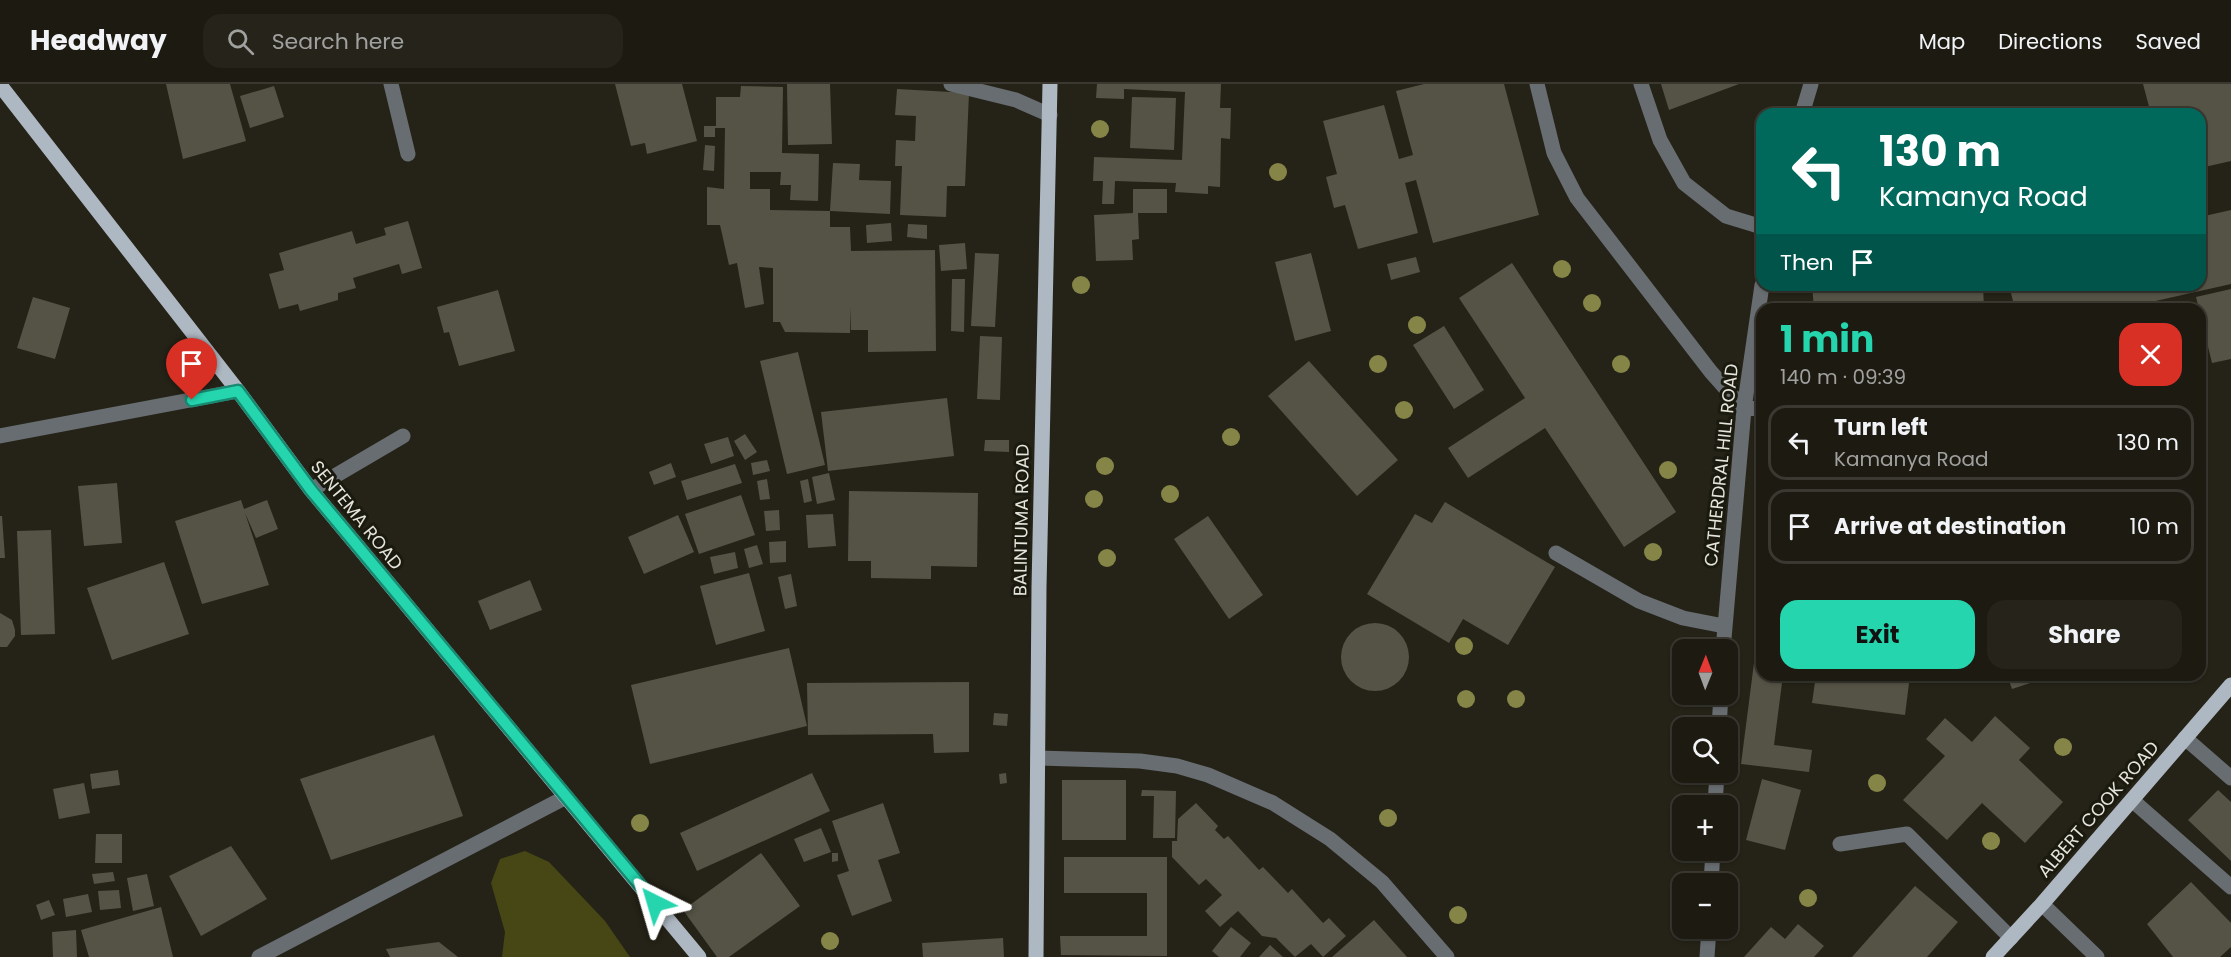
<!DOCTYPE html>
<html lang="en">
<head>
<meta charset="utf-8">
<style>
  body { margin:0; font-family:Poppins,sans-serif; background:#25231a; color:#f1f3f6; height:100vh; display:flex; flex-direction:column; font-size:22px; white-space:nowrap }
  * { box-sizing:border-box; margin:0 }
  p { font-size:20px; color:#a0a19f }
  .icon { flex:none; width:33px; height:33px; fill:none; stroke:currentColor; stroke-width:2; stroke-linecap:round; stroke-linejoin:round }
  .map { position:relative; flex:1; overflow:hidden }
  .sheet { position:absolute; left:1756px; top:219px; width:450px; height:378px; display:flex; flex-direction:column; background:#1c1a11; border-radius:18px; box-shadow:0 2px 4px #0004,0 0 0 2px #3a3831 }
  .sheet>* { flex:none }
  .banner { position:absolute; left:1756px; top:24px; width:450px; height:183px; border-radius:18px; box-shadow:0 2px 4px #0004,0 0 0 2px #3a3831; background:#00695c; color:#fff; overflow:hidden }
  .needle { width:39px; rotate:1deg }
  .controls { position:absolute; left:1672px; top:555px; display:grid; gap:12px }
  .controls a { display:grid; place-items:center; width:66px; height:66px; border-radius:12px; background:#1c1a11; box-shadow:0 2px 4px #0004,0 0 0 2px #3a3831; font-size:30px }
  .pin { position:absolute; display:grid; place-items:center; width:51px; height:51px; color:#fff; margin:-62px -26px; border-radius:50% 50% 50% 0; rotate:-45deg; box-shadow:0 0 6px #0007 }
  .pin .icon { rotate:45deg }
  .me { position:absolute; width:66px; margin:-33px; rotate:320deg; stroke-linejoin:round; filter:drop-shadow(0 0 4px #0008) }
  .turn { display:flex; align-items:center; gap:21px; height:126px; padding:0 24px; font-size:27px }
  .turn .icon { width:78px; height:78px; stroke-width:2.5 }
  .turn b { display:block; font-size:42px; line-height:51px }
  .then { display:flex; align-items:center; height:57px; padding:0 24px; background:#0003; gap:12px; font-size:22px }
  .round { display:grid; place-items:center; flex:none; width:63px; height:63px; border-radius:18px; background:#25231a }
  .headline { display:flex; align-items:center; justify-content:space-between; height:102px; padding:0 24px }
  h1 { font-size:36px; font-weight:700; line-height:45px; color:#24d5ae }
  .primary-button { display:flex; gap:12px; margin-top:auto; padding:12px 24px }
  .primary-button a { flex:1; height:69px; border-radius:18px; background:#24d5ae; color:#111; font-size:24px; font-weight:700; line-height:69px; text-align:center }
  .primary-button a+a { background:#25231a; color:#f1f3f6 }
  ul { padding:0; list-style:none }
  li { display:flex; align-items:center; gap:18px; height:75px; margin:0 12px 9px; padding:0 12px; border:3px solid #3a3831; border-radius:18px }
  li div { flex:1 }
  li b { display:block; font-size:22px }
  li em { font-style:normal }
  header { display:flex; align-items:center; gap:36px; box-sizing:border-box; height:84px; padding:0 30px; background:#1c1a11; border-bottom:2px solid #3a3831 }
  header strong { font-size:28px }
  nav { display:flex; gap:33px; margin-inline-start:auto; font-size:21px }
  .search { width:420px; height:54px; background:#25231a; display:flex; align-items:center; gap:15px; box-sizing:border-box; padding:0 21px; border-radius:18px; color:#a0a19f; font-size:22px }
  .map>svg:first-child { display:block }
  .green { fill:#464714 }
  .building { fill:#555346 }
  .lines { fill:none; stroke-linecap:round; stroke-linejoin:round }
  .minor { stroke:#686d72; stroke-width:15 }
  .major { stroke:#aeb8c2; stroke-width:15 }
  .tree { fill:#858547 }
  .route-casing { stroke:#178a71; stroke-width:15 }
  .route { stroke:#24d5ae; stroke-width:10 }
  .labels { text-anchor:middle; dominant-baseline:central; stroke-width:6; stroke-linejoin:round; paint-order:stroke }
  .street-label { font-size:18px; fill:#e6e5dd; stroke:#1b1a0e }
</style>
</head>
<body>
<header>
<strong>Headway</strong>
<div class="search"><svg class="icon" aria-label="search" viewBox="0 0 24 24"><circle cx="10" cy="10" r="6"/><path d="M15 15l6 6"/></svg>Search here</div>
<nav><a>Map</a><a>Directions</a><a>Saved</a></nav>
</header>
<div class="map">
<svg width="2231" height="873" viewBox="0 0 2231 873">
  <rect width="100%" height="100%" fill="#252317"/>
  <path class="green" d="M525,767l24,11 56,59 25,36h-128l3,-25 -14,-49 9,-24z"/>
  <path class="building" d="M166,0h64l16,57 -63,18z
    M615,0h67l15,57 -50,13 -2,-11 -14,3z
    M787,0h43l2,60 -44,1z
    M1097,0h124l-1,24h11l-1,31 -9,-1 -1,49 -12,-1v8l-33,-2 1,-9 -61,-2 -1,23h-12l1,-23h-10l1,-24 88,3 3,-68 -61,-3v10l-28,-1z
    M1424,0h80l35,131 -106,28 -17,-63 -11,3 13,50 -60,16 -13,-44 -11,3 -8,-31 11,-3 -14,-53 61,-16 15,54 14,-4 -17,-64z
    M1661,0h78l-70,26z
    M2143,0h88v77l-31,7v-54h-49z
    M274,2l10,31 -34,11 -10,-32z
    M741,2l42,1 -1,66 37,1 -1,47 -28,-1 1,-15h-11l1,-13h-31v17h20v21l60,1v16h20l1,24 84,-1 1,101 -68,1v-22h-17v-23l-1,26 -65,-1 -5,-10h-7v-54l-14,-1 5,37 -19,4 -8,-45 -8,2 -9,-40h-13v-38l17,2 1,-61h-10v9h-11v-11h12v-29h24z
    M897,5l72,4 -4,93h-18l-1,31 -46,-2 2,-49h-7l1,-26 19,1 1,-25 -21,-1z
    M1132,13l44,1 -2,52 -44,-2z
    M705,61l10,1 -1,25 -11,-1z
    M833,79l27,1 -1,16 32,1 -1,33 -60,-3z
    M1133,105h34v24h-29l1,26 -7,1 1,20 -37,1 -2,-46 39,-2z
    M2231,126v74l-111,25h-105l-6,-24h191v-68z
    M408,137l14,47 -20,6 -3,-10 -46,14 3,10 -18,5v7l-38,11 -2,-7 -19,5 -10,-35 15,-4 -5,-17 73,-22 4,13 30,-9 -2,-7z
    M891,139l1,18 -25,2 -1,-18z
    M908,140l19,1v14l-20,-2z
    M965,159l2,26 -26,2 -2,-26z
    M975,169l24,1 -4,73 -24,-1z
    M1311,169l20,78 -36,10 -20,-79z
    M1416,173l4,15 -29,8 -4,-16z
    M1512,179l164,249 -52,35 -79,-119 -77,50 -20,-30 77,-50 -66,-100z
    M952,195h13l-1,53 -13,-1z
    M1812,201h171l1,24h-170z
    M2231,205v70l-19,4 -16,-66z
    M498,206l17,61 -56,15 -10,-34 -5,1 -7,-26z
    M33,213l37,11 -15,51 -38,-11z
    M1444,242l40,64 -30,19 -41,-64z
    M980,252l22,1 -2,63 -23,-1z
    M798,268l27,113 -38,9 -27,-113z
    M1309,277l89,99 -41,36 -89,-100z
    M947,314l7,58 -126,15 -7,-59z
    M745,350l12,18 -12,8 -11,-19z
    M728,353l6,19 -23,8 -7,-20z
    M985,356h24v12l-25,-1z
    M767,376l3,11 -17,4 -2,-12z
    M671,379l5,14 -22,8 -5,-13z
    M735,380l7,19 -55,17 -6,-19z
    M829,389l6,27 -18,4 -5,-27z
    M767,395l3,20 -10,1 -3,-19z
    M808,395l4,22 -8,2 -4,-22z
    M117,399l5,60 -38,3 -6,-60z
    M849,407l129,2 -1,74 -46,-1v13l-60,-1v-17h-23z
    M741,411l14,40 -56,19 -14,-40z
    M1761,413h1v42l-6,-2z
    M241,416l3,9 23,-9 11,29 -22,9 -11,-25 24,72 -67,19 -27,-83z
    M1445,418l110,65 -47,78 -45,-26 -14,24 -82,-49 48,-80 17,9z
    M779,426l1,20 -14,1 -2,-20z
    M833,430l3,32 -28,2 -2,-33z
    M678,431l16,37 -50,22 -16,-37z
    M0,432h2l3,42h-5z
    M1208,432l55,79 -34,24 -55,-80z
    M51,446l4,104 -34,1 -4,-104z
    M786,457v21l-16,1 -1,-21z
    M757,461l6,19 -14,4 -5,-19z
    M735,468l3,16 -24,6 -4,-17z
    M164,478l25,72 -77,26 -25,-72z
    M749,489l16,58 -49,14 -16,-59z
    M791,490l6,32 -12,3 -7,-32z
    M530,496l12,30 -52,20 -12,-29z
    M1761,508h1v32l-6,-1z
    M2200,508l8,21 -8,2z
    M0,529l12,7 3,10v6l-8,11h-7z
    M1341 573a34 34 0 1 1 68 0a34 34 0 1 1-68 0Z
    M789,564l18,78 -157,38 -19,-79z
    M1755,571l7,1v19h21l-9,70 38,5 -3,22 -68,-8z
    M1816,591h94l-5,40 -93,-12z
    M2007,591h47l-42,14z
    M969,598v70l-35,1 -1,-19 -125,1 -1,-52z
    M994,629l14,1 -1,12 -14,-1z
    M1995,632l35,32 -11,12 44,42 -38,41 -43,-40 -35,37 -44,-40 42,-44 -19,-17 19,-21 27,24z
    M434,651l29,81 -132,44 -31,-81z
    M118,686l2,15 -28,4 -2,-15z
    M812,689l18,38 -133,60 -17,-38z
    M1006,689l1,10 -7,1 -1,-10z
    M1762,695l39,11 -16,60 -39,-10z
    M1062,696h64v60h-64z
    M84,699l6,30 -31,6 -6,-30z
    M1142,706l34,1 -1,47h-22l1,-42h-13z
    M2218,706l13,12v59l-43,-41z
    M883,719l17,50 -22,7 14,41 -40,15 -15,-41 12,-4 -17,-50z
    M1196,719l22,23 -3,4 9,9 4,-3 31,34 4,-3 25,26 4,-4 31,34 6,-5 17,18 -23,21 -12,-13 -16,13 -19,-19 -14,-2 -24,-25 -18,16 -15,-16 17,-16 -16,-16 -7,6 -27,-28v-16h5l1,-22z
    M821,744l10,24 -27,10 -10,-23z
    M96,750h26v29h-27z
    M231,762l36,53 -66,37 -32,-60z
    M761,769l39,53 -71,51h-12l-34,-47z
    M832,769h6v8l-6,1z
    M1064,773h103v99l-106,-1 -1,-19h87v-43h-83z
    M113,788l2,9 -21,3 -2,-10z
    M147,790l7,32 -21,5 -6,-33z
    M2191,798l40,41v24l-11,10h-47l-26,-33z
    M1915,802l43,36 -31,35h-75z
    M119,806l2,18 -21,2 -2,-19z
    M88,810l4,18 -26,5 -3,-18z
    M49,816l6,15 -14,5 -5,-15z
    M161,823l12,50h-84l-8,-27z
    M1374,836l33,37h-75z
    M1798,840l26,22 -10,11h-70l27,-30 14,12z
    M1231,843l20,16 -11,14h-21l-7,-6z
    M76,846l1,27h-24l-1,-25z
    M1003,854l1,19h-81l-1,-14z
    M439,858l19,15h-68l-4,-8z
    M1270,861l13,12h-24z"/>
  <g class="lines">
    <path class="minor" d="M391,0l17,70
      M951,0l65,16 34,15
      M1537,0l17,69 23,45 134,174 33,37 18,-1
      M1641,0l19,56 24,43 42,33 36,11
      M1802,30l9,-30
      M0,352l238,-45
      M311,406l92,-54
      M1556,469l83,48 44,17 41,8
      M1723,566l21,-241 18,-124
      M1719,644l2,-34
      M2185,654l46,40
      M1038,674l102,3 37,5 31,9 65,28 57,36 52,43 65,75
      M2132,716l99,87
      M1715,722l2,-34
      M1840,760l67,-10 104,104
      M1711,800l2,-34
      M2042,820l55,53
      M259,873l307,-160
      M1707,873l2,-29"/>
    <path class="major" d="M0,1l238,306 73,99 388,467
      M1036,873l3,-370 11,-503
      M1993,873l49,-53 189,-219"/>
  </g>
  <g class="tree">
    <circle cx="1100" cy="45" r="9"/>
    <circle cx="1278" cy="88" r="9"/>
    <circle cx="1562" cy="185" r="9"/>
    <circle cx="1081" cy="201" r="9"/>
    <circle cx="1592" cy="219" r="9"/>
    <circle cx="1417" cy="241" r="9"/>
    <circle cx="1378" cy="280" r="9"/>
    <circle cx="1621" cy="280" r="9"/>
    <circle cx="1404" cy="326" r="9"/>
    <circle cx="1231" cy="353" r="9"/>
    <circle cx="1105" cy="382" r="9"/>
    <circle cx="1668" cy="386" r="9"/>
    <circle cx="1170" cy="410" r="9"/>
    <circle cx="1094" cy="415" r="9"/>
    <circle cx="1653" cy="468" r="9"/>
    <circle cx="1107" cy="474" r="9"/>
    <circle cx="1464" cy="562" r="9"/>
    <circle cx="1466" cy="615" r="9"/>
    <circle cx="1516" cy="615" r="9"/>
    <circle cx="2063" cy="663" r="9"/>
    <circle cx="1877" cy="699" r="9"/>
    <circle cx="1388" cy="734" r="9"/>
    <circle cx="640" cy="739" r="9"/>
    <circle cx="1991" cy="757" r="9"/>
    <circle cx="1808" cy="814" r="9"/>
    <circle cx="1458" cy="831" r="9"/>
    <circle cx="830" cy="857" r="9"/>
  </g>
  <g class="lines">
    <g class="route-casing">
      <path id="route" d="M192,316l46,-9 73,99 344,413"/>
    </g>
    <use href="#route" class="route"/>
  </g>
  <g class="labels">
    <g class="street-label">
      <text transform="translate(1721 381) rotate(-84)">CATHERDRAL HILL ROAD</text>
      <text transform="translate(357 431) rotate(51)">SENTEMA ROAD</text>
      <text transform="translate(1021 436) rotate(-89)">BALINTUMA ROAD</text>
      <text transform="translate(2098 725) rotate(-49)">ALBERT COOK ROAD</text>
    </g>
  </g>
</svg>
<div class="controls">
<a><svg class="needle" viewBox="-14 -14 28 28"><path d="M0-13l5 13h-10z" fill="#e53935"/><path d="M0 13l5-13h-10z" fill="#a0a19f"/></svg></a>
<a><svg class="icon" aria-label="search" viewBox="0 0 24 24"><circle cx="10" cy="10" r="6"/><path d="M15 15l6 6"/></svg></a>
<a>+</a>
<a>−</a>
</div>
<div class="pin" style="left:192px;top:316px;background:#d93025"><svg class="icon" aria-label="arrive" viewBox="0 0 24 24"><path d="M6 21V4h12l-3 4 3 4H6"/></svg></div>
<svg class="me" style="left:655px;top:819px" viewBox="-20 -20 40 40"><path d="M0-17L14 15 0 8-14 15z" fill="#24d5ae" stroke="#fff" stroke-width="4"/></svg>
<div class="banner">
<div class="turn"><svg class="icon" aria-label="left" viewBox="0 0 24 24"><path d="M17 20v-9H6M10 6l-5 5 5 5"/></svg><div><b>130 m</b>Kamanya Road</div></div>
<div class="then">Then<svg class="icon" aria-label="arrive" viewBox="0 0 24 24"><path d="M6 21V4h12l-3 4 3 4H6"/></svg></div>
</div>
<section class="sheet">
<div class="headline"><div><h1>1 min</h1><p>140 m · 09:39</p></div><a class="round" style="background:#d93025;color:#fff"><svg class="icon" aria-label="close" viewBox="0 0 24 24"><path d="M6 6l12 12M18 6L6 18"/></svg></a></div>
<ul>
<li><svg class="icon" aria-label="left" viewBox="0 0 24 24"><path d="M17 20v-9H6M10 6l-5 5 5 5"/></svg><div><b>Turn left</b><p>Kamanya Road</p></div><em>130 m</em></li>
<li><svg class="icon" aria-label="arrive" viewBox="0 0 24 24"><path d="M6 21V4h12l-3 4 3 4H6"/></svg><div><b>Arrive at destination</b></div><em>10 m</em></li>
</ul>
<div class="primary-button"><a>Exit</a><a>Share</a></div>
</section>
</div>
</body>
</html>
